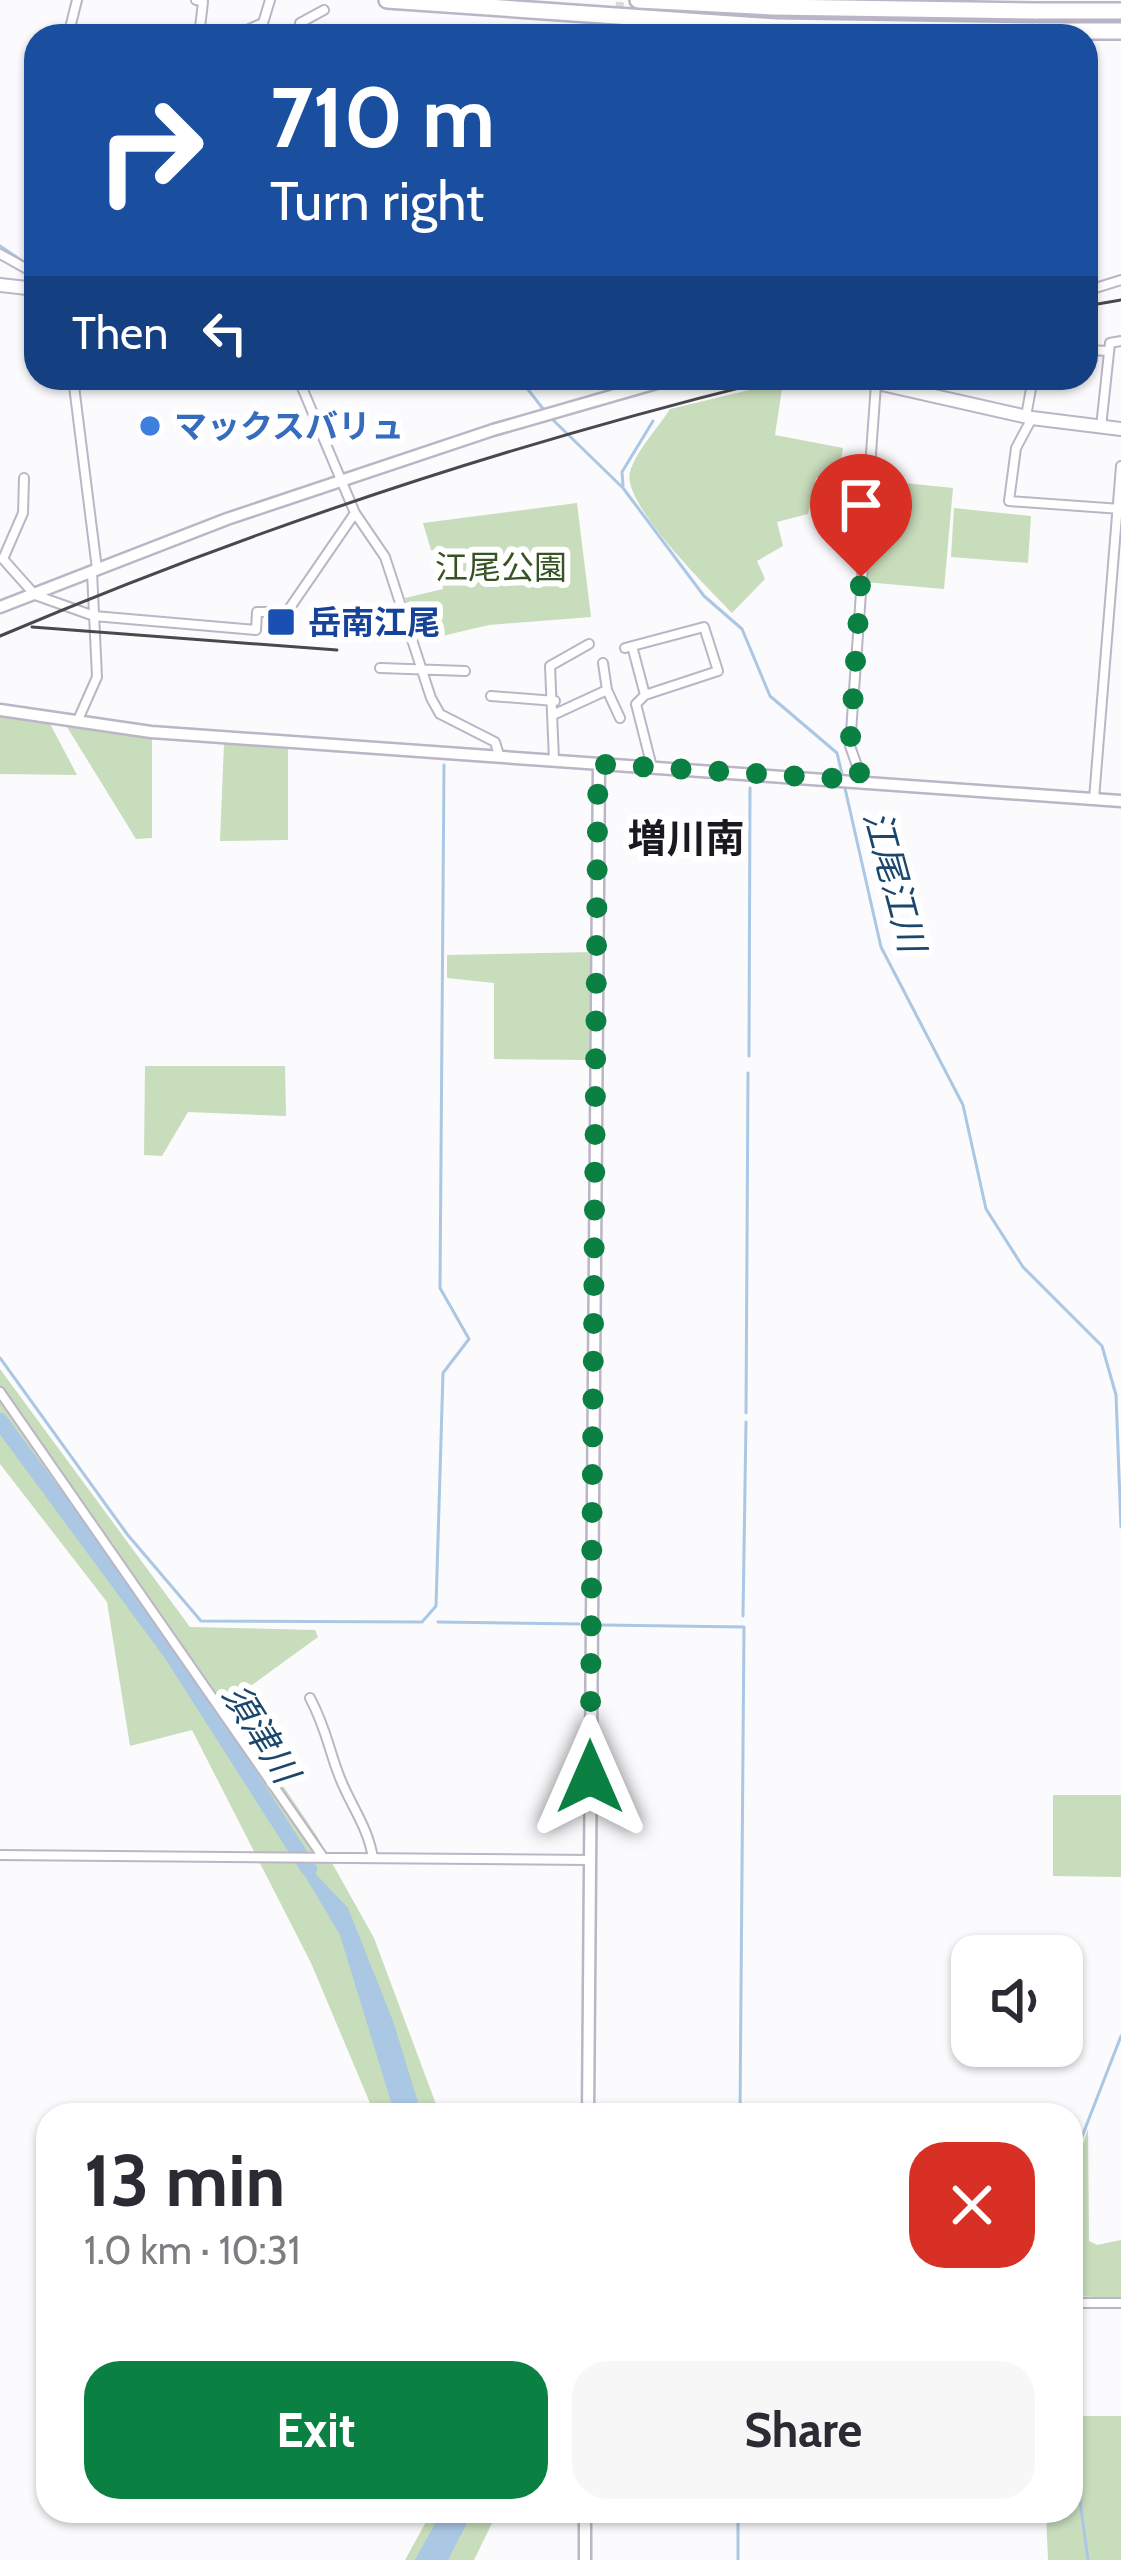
<!DOCTYPE html>
<html lang="en">
<head>
<meta charset="utf-8">
<style>
  body { margin:0; font-family:Cabin,"Noto Sans JP",sans-serif; background:#f7f7f7; color:#2b2b33; height:100vh; display:flex; flex-direction:column; font-size:45px; white-space:nowrap }
  * { box-sizing:border-box; margin:0 }
  p { font-size:39px; color:#7c7c81 }
  .icon { flex:none; width:66px; height:66px; fill:none; stroke:currentColor; stroke-width:2; stroke-linecap:round; stroke-linejoin:round }
  .map { position:relative; flex:1; overflow:hidden }
  .drawer { position:absolute; left:36px; top:2103px; width:1047px; height:420px; display:flex; flex-direction:column; background:#fff; border-radius:36px; box-shadow:0 3px 9px #0004 }
  .drawer>* { flex:none }
  .top-card { position:absolute; left:24px; top:24px; width:1074px; height:366px; border-radius:36px; box-shadow:0 3px 9px #0004; background:#1a4fa0; color:#fff; overflow:hidden }
  .tools { position:absolute; left:951px; top:1935px; display:grid; gap:24px }
  .tools a { display:grid; place-items:center; width:132px; height:132px; border-radius:24px; background:#fff; box-shadow:0 3px 9px #0004; font-size:60px }
  .pin { position:absolute; display:grid; place-items:center; width:102px; height:102px; color:#fff; margin:-123px -51px; border-radius:50% 50% 50% 0; rotate:-45deg; box-shadow:0 0 12px #0007 }
  .pin .icon { rotate:45deg }
  .me { position:absolute; width:132px; margin:-66px; rotate:0deg; stroke-linejoin:round; filter:drop-shadow(0 0 9px #0008) }
  .turn { display:flex; align-items:center; gap:42px; height:252px; padding:0 48px; font-size:54px }
  .turn .icon { width:156px; height:156px; stroke-width:2.5 }
  .turn b { display:block; font-size:84px; line-height:102px }
  .then { display:flex; align-items:center; height:114px; padding:0 48px; background:#0003; gap:24px; font-size:45px }
  .round { display:grid; place-items:center; flex:none; width:126px; height:126px; border-radius:36px; background:#f7f7f7 }
  .overview { display:flex; align-items:center; justify-content:space-between; height:204px; padding:0 48px }
  h1 { font-size:72px; font-weight:700; line-height:90px }
  .button { display:flex; gap:24px; margin-top:auto; padding:24px 48px }
  .button a { flex:1; height:138px; border-radius:36px; background:#0b8043; color:#fff; font-size:48px; font-weight:700; line-height:138px; text-align:center }
  .button a+a { background:#f7f7f7; color:#2b2b33 }
  .map>svg:first-child { display:block }
  .green { fill:#c8ddbc }
  .water { fill:#aac7e4 }
  .lines { fill:none; stroke-linecap:round; stroke-linejoin:round }
  .stream { stroke:#aac7e4; stroke-width:3 }
  .river { stroke:#aac7e4; stroke-width:16 }
  .minor-tunnel { stroke:#d9d8dc; stroke-width:8; stroke-dasharray:8 4; stroke-linecap:butt }
  .minor-casing { stroke:#bcb5c6; stroke-width:12 }
  .tertiary-casing { stroke:#bcb5c6; stroke-width:15 }
  .primary-casing { stroke:#bcb5c6; stroke-width:16 }
  .motorway-casing { stroke:#bcb5c6; stroke-width:20 }
  .minor { stroke:#fff; stroke-width:8 }
  .tertiary { stroke:#fff; stroke-width:10 }
  .primary { stroke:#fff; stroke-width:12 }
  .motorway { stroke:#fff; stroke-width:15 }
  .rail { stroke:#4a484d; stroke-width:3 }
  .motorway-bridge-casing { stroke:#bcb5c6; stroke-width:20; stroke-linecap:butt }
  .motorway-bridge { stroke:#fff; stroke-width:15 }
  .route { stroke:#0b8043; stroke-width:21; stroke-dasharray:0 37.8 }
  .shop-dot { fill:#3f7fe0; stroke:#fff; stroke-width:4.5 }
  .transit-dot { fill:#1a4fb4; stroke:#fff; stroke-width:4.5 }
  .labels { text-anchor:middle; dominant-baseline:central; stroke-width:12; stroke-linejoin:round; paint-order:stroke }
  .shop-label { font-size:33px; font-weight:bold; fill:#366cbe; stroke:#fff; text-anchor:start }
  .park-label { font-size:33px; fill:#365323; stroke:#fff }
  .transit-label { font-size:33px; font-weight:bold; fill:#164399; stroke:#fff; text-anchor:start }
  .water-label { font-size:36px; font-style:italic; fill:#1b476e; stroke:#fff }
  .quarter-label { font-size:39px; font-weight:bold; fill:#1b191f; stroke:#fff }
</style>
</head>
<body>
<div class="map">
<svg width="1121" height="2560" viewBox="0 0 1121 2560">
  <rect width="100%" height="100%" fill="#fbfafd"/>
  <path class="green" d="M783,382l-8,53 68,13 -5,30h-22l-8,36 -31,8 6,24 -26,15 8,18 -33,34c-23,-24 -111,-110 -102,-141 6,-21 28,-44 40,-63z
    M875,480l78,8 -9,101 -79,-7z
    M577,503l14,114 -102,8 -47,11 -25,-2 -12,-36 38,-9 -6,-37 -6,-2 -8,-27z
    M954,508l77,8 -3,47 -77,-6z
    M0,716l48,4 29,55 -77,-1z
    M67,727l85,9v102l-16,1z
    M224,744l64,3v93l-68,1z
    M593,952l-3,108 -96,-1v-76l-47,-5v-23z
    M145,1066h140l1,50 -98,-4 -26,44 -18,-1z
    M0,1369l190,258 125,3 3,7 -91,66 90,133 57,102 66,177h-65l-64,-152 -119,-233 -62,16 -23,-144 -107,-138z
    M1053,1795h68v82l-68,-1z
    M1088,2129l1,112 8,4 24,-5v58l-50,-2v-116z
    M1071,2416h50v144h-73l-2,-49h25z
    M432,2511h66l-24,49h-69z"/>
  <path class="water" d="M306,1864l42,44 45,113 29,94h-27l-55,-180 -41,-69z
    M442,2511h31l-25,49h-33z"/>
  <g class="lines">
    <path class="stream" d="M0,246l36,24
      M519,378l25,32
      M696,380l3,-2
      M550,417l73,71 81,108 38,33 28,67 67,57 5,21
      M623,486l-1,-14 31,-51
      M844,784l37,163 82,158 23,104 37,58 79,79 14,49 5,132
      M749,1056l1,-268
      M0,1358l127,176 74,87 221,1 14,-16 7,-233 26,-34 -29,-51 4,-523
      M746,1413l2,-340
      M743,1616l3,-194
      M438,1622l141,2
      M602,1625l142,2 -4,488
      M1071,2165l50,-129
      M1071,2435l17,125
      M738,2560v-49"/>
    <path class="river" d="M0,1421l171,232 138,216"/>
    <path class="minor-tunnel" d="M618,34l2,-34"/>
    <g class="minor-casing">
      <path id="minor" d="M196,0l7,2 -4,34
        M618,34v2
        M68,36l9,-36
        M233,36l30,-13 7,-23
        M300,36v-13l24,-13
        M0,254l36,20
        M1086,291l35,-11
        M1086,350l23,1
        M73,378l24,191
        M298,378l57,135 30,44 46,141 9,16 55,28 4,13
        M1026,416l7,-38
        M1032,418l-16,30 -7,53 112,8
        M1101,427l9,-84 11,-2
        M24,478l-1,35 -20,46 32,36 59,21 162,14 1,-18h30l68,-99
        M632,646l13,49
        M625,648l79,-21 14,44 -73,24 -9,9 16,63
        M380,668l85,3
        M607,690l13,28
        M491,696l64,5
        M555,714l52,-24 -4,-27
        M77,722l20,-45 -5,-105
        M554,760l-4,-94 39,-22
        M862,780l-12,-34 26,-362
        M1094,799l27,-333
        M0,1392l323,465
        M310,1698c17,32 18,50 30,80 11,28 28,49 33,80
        M0,1855l589,5
        M1071,2303h50"/>
    </g>
    <g class="tertiary-casing">
      <path id="tertiary" d="M0,607l227,-88 266,-89 181,-52
        M0,710l151,22 970,69
        M588,2115l11,-1351
        M585,2560v-49"/>
    </g>
    <g class="primary-casing">
      <path id="primary" d="M0,285l36,4
        M855,378l177,40 89,11"/>
    </g>
    <g class="motorway-casing">
      <path id="motorway" d="M387,0l388,27
        M638,0l136,7
        M1035,11h86
        M1035,31h86"/>
    </g>
    <use href="#minor" class="minor"/>
    <use href="#tertiary" class="tertiary"/>
    <use href="#primary" class="primary"/>
    <use href="#motorway" class="motorway"/>
    <path class="rail" d="M1086,306l35,-6
      M32,627l305,23
      M0,636c252,-107 513,-193 779,-258"/>
    <g class="motorway-bridge-casing">
      <path id="motorway-bridge" d="M774,7l261,4
        M775,27l260,4"/>
    </g>
    <use href="#motorway-bridge" class="motorway-bridge"/>
  </g>
  <g class="lines">
    <path class="route" d="M590,1777l8,-1013 264,16 -12,-34 11,-169"/>
  </g>
  <circle class="shop-dot" cx="150" cy="426" r="12"/>
  <rect class="transit-dot" x="266" y="607" width="30" height="30" rx="6"/>
  <g class="labels">
    <g class="shop-label">
      <text x="174" y="426">マックスバリュ</text>
    </g>
    <g class="park-label">
      <text x="501" y="567">江尾公園</text>
    </g>
    <g class="transit-label">
      <text x="308" y="622">岳南江尾</text>
    </g>
    <g class="water-label">
      <text transform="translate(895 881) rotate(75)">江尾江川</text>
      <text transform="translate(261 1733) rotate(58)">須津川</text>
    </g>
    <g class="quarter-label">
      <text x="686" y="838">増川南</text>
    </g>
  </g>
</svg>
<div class="tools">
<a><svg class="icon" aria-label="sound" viewBox="0 0 24 24"><path d="M4 9h4l5-4v14l-5-4H4zM17 9q2 3 0 6"/></svg></a>
</div>
<div class="pin" style="left:861px;top:577px;background:#d93025"><svg class="icon" aria-label="arrive" viewBox="0 0 24 24"><path d="M6 21V4h12l-3 4 3 4H6"/></svg></div>
<svg class="me" style="left:590px;top:1777px" viewBox="-20 -20 40 40"><path d="M0-17L14 15 0 8-14 15z" fill="#0b8043" stroke="#fff" stroke-width="4"/></svg>
<div class="top-card">
<div class="turn"><svg class="icon" aria-label="right" viewBox="0 0 24 24"><path d="M7 20v-9h11M14 6l5 5-5 5"/></svg><div><b>710 m</b>Turn right</div></div>
<div class="then">Then<svg class="icon" aria-label="left" viewBox="0 0 24 24"><path d="M17 20v-9H6M10 6l-5 5 5 5"/></svg></div>
</div>
<section class="drawer">
<div class="overview"><div><h1>13 min</h1><p>1.0 km · 10:31</p></div><a class="round" style="background:#d93025;color:#fff"><svg class="icon" aria-label="close" viewBox="0 0 24 24"><path d="M6 6l12 12M18 6L6 18"/></svg></a></div>
<div class="button"><a>Exit</a><a>Share</a></div>
</section>
</div>
</body>
</html>
